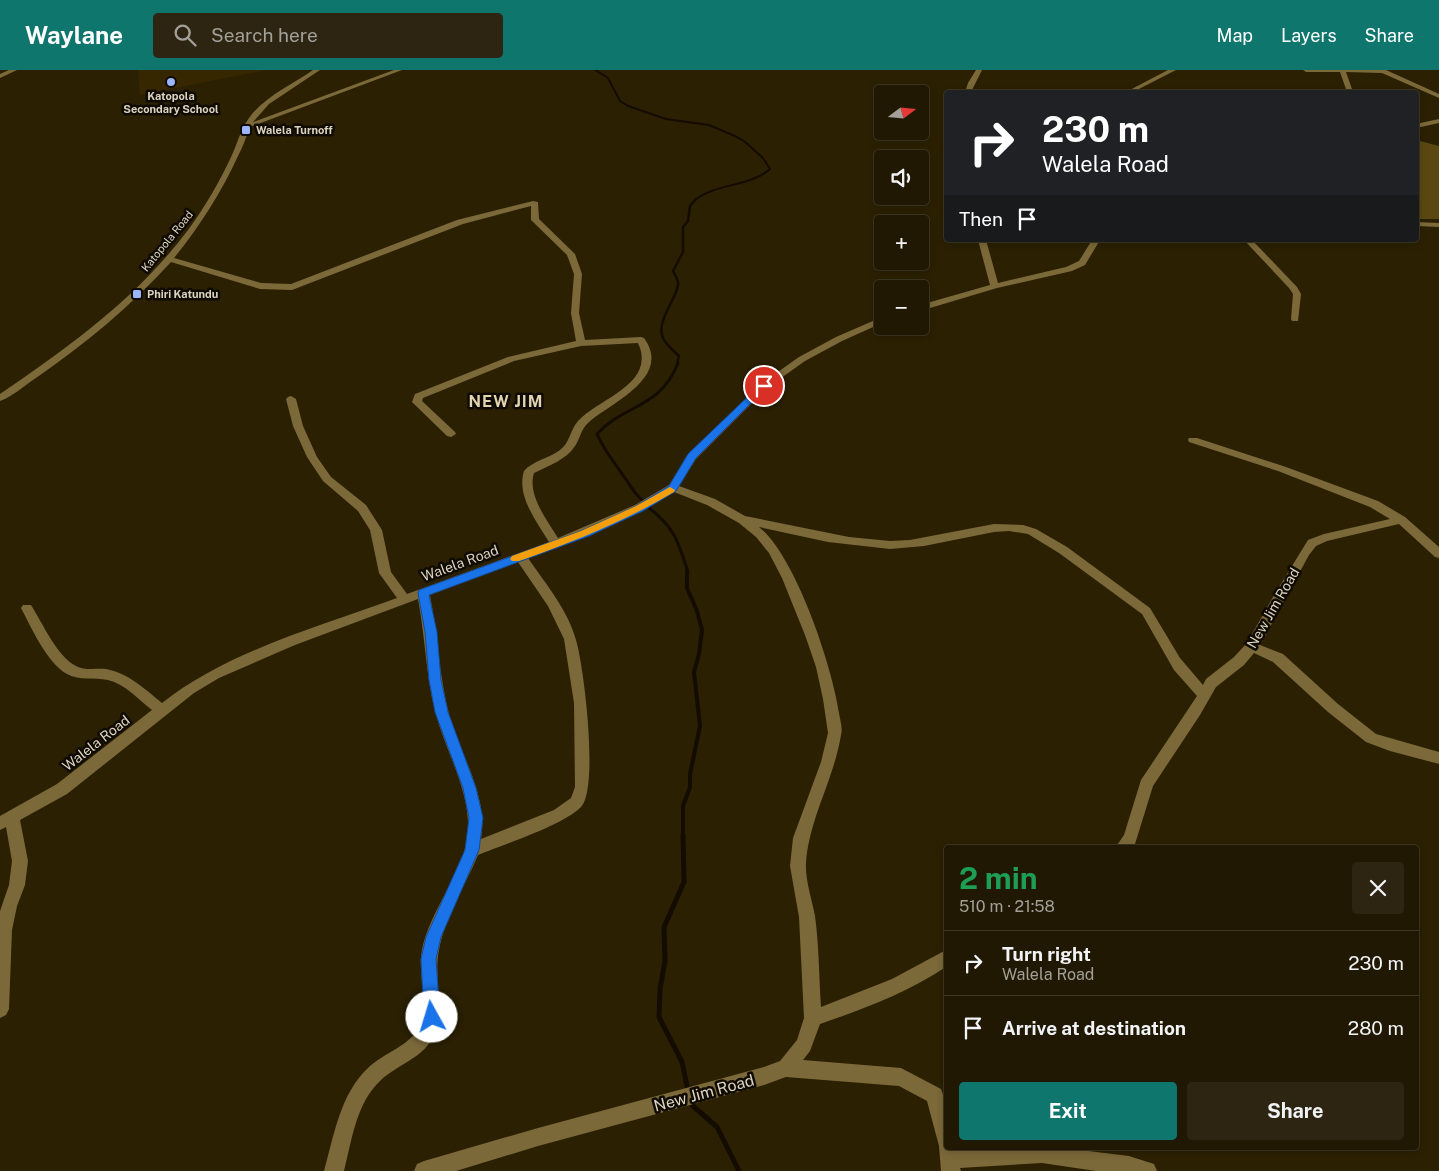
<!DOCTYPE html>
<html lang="en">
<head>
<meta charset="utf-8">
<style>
  body { margin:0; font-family:"Public Sans",sans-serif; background:#2d2511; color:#f1f3f6; height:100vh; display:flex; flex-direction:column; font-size:19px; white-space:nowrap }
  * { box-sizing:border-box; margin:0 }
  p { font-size:16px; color:#a2a099 }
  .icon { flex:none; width:28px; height:28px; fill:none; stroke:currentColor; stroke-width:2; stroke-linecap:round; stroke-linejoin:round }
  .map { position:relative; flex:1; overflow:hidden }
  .sheet { position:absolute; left:944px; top:775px; width:475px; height:305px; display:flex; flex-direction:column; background:#201802; border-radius:5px; box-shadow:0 2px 8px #0003,0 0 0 1px #3d3724 }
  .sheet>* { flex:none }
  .hud { position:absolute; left:944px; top:20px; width:475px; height:152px; border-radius:5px; box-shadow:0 2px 8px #0003,0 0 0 1px #3d3724; background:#202124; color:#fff; overflow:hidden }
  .needle { width:32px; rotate:74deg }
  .tools { position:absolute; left:874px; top:15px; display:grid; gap:10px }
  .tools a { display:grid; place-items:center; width:55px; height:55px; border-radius:5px; background:#201802; box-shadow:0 2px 8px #0003,0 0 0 1px #3d3724; font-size:25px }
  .pin { position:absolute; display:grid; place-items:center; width:42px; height:42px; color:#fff; margin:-21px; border:2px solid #fff; border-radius:50%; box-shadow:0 1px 5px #0007 }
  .me { position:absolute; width:55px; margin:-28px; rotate:354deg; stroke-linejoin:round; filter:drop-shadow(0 0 4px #0008) }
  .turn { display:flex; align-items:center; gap:18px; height:105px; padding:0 15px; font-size:22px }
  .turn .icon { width:65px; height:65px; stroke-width:2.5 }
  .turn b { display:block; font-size:35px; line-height:42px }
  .then { display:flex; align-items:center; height:48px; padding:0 15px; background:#0003; gap:10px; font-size:19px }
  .round { display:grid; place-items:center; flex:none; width:52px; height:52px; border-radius:5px; background:#2d2511 }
  .headline { display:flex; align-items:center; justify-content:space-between; height:85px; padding:0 15px }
  h1 { font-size:30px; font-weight:700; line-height:38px; color:#1e9e55 }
  .button { display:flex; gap:10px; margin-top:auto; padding:10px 15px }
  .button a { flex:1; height:58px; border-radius:5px; background:#0f766e; color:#fff; font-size:20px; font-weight:700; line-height:58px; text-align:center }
  .button a+a { background:#2d2511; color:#f1f3f6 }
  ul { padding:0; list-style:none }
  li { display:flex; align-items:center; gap:15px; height:65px; padding:0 15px; border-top:1px solid #3d3724 }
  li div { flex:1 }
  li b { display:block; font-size:19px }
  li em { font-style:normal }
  header { display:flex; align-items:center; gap:30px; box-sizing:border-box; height:70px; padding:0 25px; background:#0f766e; color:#fff }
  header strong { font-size:24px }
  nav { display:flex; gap:28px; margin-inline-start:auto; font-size:18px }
  .search { width:350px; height:45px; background:#2d2511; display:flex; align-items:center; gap:12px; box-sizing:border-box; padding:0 18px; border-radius:5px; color:#a2a099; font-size:19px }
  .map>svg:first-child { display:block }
  .built { fill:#362700 }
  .green { fill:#5b4811 }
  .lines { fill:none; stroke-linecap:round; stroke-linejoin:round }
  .stream-far4 { stroke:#140c00; stroke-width:2 }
  .stream-far3 { stroke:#140c00; stroke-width:2.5 }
  .stream-far2 { stroke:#140c00; stroke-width:3 }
  .stream-far1 { stroke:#140c00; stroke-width:4 }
  .stream { stroke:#140c00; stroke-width:5 }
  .minor { fill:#7c6939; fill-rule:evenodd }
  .route { fill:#1a73e8; stroke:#114b97 }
  .slow { fill:#f59e0b }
  .poi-dot { fill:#9ab5fd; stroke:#100b02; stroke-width:2 }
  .labels { text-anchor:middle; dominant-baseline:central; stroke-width:5; stroke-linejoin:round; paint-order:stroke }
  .far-poi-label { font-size:11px; font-weight:bold; fill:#dbd3c2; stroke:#100b02; text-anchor:start }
  .far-street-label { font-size:11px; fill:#dbd3c2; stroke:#100b02 }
  .street-label { font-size:14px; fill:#dbd3c2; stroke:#100b02 }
  .far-district-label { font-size:16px; font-weight:bold; letter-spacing:1px; fill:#e2d4b1; stroke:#100b02 }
  .near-street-label { font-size:16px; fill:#dbd3c2; stroke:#100b02 }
</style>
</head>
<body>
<header>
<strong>Waylane</strong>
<div class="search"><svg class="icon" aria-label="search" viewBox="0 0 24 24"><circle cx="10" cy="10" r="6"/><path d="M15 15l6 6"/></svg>Search here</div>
<nav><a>Map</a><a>Layers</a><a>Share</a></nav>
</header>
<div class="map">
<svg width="1439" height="1101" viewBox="0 0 1439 1101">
  <rect width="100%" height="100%" fill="#2b2002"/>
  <path class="built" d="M138,0h128l-126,25z"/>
  <path class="green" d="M1416,70l23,6v73h-23z"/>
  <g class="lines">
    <path class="stream-far4" d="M595,0l13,8 12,23 8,5 38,13 43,6 26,11 9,5 19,17 7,11c-20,18 -54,14 -75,31"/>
    <path class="stream-far3" d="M677,294l2,-8c-5,-5 -13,-11 -16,-18 -8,-18 17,-43 15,-56 -1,-4 -3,-8 -5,-11l10,-19v-25l5,-6 2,-15 6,-7"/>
    <path class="stream-far2" d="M642,430c-10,-9 -10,-12 -17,-22 -11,-16 -20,-26 -28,-44 27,-30 63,-25 81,-71
      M648,437c27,21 30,34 40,65"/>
    <path class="stream-far1" d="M683,767v-31l7,-19v-13l10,-48 -6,-54 5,-18 3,-24 -5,-19 -10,-23v-17"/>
    <path class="stream" d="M683,765l1,47 -20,45 1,34 -5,28 -1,28 23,45 6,29
      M691,1030l2,6 24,21 22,44"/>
    <path class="minor" d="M9,0h8l-17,8v-4z
      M313,0h7l-51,34 -16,18 141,-52h8l-152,57c-4,10 -7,20 -12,29 -17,37 -38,70 -64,102l87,25 30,1 166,-64 76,-19 5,1 1,17 36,35 7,20 -3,39 6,27 56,-3 3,1c29,40 -34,65 -56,85 -7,6 -8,16 -13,23 -9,14 -27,20 -41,27 -7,22 13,47 24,65l77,-33 34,-20 19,-30 73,-71 38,-27 37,-20 46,-20v6l-40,18 -37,20 -38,27 -71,71 -17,27 36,13 30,17 104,21 41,4 20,-1 84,-16 29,1 13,4 31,18 83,61 30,50 23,27 3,-6 28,-22 13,-14 26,-46 35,-57 16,-6 66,-15 -20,-12 -92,-36 -89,-29 -1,-2 1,-2h8l89,29 92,34 27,16 34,30v11l-4,-1 -36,-33 -72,17 -11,5 -7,9 -49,90 23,9 55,50 38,30 63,18v12l-49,-13 -24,-9 -38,-30 -55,-50 -19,-9 -10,12 -28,22 -16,28 -47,71 -18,58 -3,4h-17l9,-13 17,-55 56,-84 -23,-26 -32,-56 -83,-61 -31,-19 -19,-3 -15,1 -70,14 -34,3 -62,-7 -69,-15c37,30 73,139 80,186 1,7 4,15 2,22 -7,44 -32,84 -35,128 -1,17 6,36 9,53 4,29 4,61 6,91l71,-28 54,-29v17c-39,26 -83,42 -126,57l-10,27 -7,9 98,8 40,21 5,14v45h11l1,1 106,-1 65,8 25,8 3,7h-61l-54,-8 -82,5 1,3h-20l-2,-25 -12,-45 -28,-15 -113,-9 -22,8 -226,61 -82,25h-42l3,-7 7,-3 114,-33 226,-61 16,-6 17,-21 7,-22 -5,-101 -9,-51 3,-28 28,-76 7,-29 -5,-34 -7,-32 -11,-32 -23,-57 -13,-25 -13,-16 -17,-14 -32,-18 -33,-13c-47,28 -95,48 -146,66 17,25 40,52 48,82 8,26 23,149 5,167 -19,19 -77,37 -103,48 -13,31 -33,62 -39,95 -6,29 7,58 -6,87 -10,21 -36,28 -52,43 -25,23 -29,60 -37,91h-20c10,-35 16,-77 44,-103 15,-15 43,-22 52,-43 9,-23 -3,-51 2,-75 8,-41 43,-78 46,-119 2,-42 -23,-80 -33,-120 -9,-36 -10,-75 -17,-112l-123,46 -76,33 -25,15 -127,101 -47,26 8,41 -3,24 -8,21 -5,24 -3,79 -3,6 -6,3v-107l9,-26 3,-24 -6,-34 -6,3v-14l57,-32 95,-74c-13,-10 -27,-26 -44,-30 -14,-3 -28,1 -41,-6 -20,-11 -36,-47 -46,-66l2,-3h8c11,17 26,52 45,61 9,5 21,2 30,3 22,4 39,20 56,34 66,-52 156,-76 235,-105l-18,-25 -9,-43 -12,-19 -35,-30 -16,-24 -14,-31 -7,-27 2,-2 3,-1 5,3 7,27 14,31 14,20 35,28 16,25 9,42 16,22 142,-52c-12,-20 -33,-46 -25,-71 8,-10 26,-13 36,-21 10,-7 10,-20 18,-29 21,-23 79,-37 60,-78l-57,3 -67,15 -91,37 -1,3 33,31 1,2 -5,3 -4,-1 -35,-34 3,-8 93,-37 68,-16 -5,-28 3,-39 -7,-19 -36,-35v-14l-68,18 -171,66 -32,-1 -89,-27c-41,45 -86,82 -135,116 -11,7 -24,19 -36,23v-7c69,-47 137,-96 188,-164 17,-23 32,-49 44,-75 6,-14 10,-29 20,-41 16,-19 41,-30 61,-44zM518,492l30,44 16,33 10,64 1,84 -4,11 -17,12 -73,29c8,-45 -23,-87 -33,-129 -9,-38 -11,-77 -18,-115z
      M976,0h6l-11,22h-6l3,-9z
      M1168,0h8l-43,22h-7z
      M1303,0h83l53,24v4l-57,-25 -36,-1 7,20h-6l-7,-20h-34z
      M1439,49v4l-23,5v-4z
      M1416,152l23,1v4l-23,-1z
      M978,170h8l12,43 68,-16 13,-6 13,-21h8l-15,25 -13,6 -75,17 -77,23v-6l70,-20z
      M1244,170h8l45,47 4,7 -3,27h-6l-1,-2 2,-25 -4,-6z"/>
  </g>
  <path class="route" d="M761,314l7,2 -72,72 -20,33 -33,20 -54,25 -160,59 8,37 4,48 7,32 28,76 7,30 -4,32 -38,87 -5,22 4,58 -2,5 -6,3 -5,-3 -3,-5 -3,-58 5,-22 39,-87 4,-32 -6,-30 -28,-76 -6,-32 -4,-48 -7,-39 1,-3 162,-59 55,-25 33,-20 19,-32z"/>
  <path class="slow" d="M670,417l5,3 -1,2c-49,29 -101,50 -155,69h-7l-2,-2 2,-3 69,-25 55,-25z"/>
  <g class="poi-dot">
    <circle cx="171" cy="12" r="5"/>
    <rect x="241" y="55" width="10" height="10" rx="2.5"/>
    <rect x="132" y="219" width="10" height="10" rx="2.5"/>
  </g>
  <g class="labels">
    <g class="far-poi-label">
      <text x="171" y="26" text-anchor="middle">Katopola<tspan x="171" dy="13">Secondary School</tspan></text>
      <text x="256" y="60">Walela Turnoff</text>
      <text x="147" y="224">Phiri Katundu</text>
    </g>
    <g class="far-street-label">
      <text transform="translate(167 171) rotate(-51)">Katopola Road</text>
    </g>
    <g class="street-label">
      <text transform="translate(460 493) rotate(-20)">Walela Road</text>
      <text transform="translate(1273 538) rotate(-60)">New Jim Road</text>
      <text transform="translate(96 673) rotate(-38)">Walela Road</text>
    </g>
    <g class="far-district-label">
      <text x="506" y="331">NEW JIM</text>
    </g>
    <g class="near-street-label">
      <text transform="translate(704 1023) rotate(-15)">New Jim Road</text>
    </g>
  </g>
</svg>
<div class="tools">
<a><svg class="needle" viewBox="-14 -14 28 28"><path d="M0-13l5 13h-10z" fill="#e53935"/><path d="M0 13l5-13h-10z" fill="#a2a099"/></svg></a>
<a><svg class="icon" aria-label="sound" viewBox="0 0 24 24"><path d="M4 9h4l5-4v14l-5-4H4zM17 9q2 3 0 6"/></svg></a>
<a>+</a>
<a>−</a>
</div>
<div class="pin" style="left:764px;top:316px;background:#d93025"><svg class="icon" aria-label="arrive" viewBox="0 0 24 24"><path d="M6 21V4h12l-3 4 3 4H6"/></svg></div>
<svg class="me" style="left:432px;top:947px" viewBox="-20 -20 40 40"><circle r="19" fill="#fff"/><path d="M0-13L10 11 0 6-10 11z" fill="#1a73e8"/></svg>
<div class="hud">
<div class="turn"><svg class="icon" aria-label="right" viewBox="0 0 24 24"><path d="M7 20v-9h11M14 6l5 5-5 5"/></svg><div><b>230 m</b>Walela Road</div></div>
<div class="then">Then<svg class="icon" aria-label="arrive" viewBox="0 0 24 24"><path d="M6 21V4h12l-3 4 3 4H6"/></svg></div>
</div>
<section class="sheet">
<div class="headline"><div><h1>2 min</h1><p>510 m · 21:58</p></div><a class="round"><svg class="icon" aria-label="close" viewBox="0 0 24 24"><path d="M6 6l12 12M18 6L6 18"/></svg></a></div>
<ul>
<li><svg class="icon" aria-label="right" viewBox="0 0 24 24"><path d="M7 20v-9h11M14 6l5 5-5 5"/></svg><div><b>Turn right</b><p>Walela Road</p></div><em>230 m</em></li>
<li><svg class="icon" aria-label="arrive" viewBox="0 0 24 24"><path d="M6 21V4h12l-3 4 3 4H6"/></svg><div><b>Arrive at destination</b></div><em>280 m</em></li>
</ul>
<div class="button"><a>Exit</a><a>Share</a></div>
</section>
</div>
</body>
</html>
